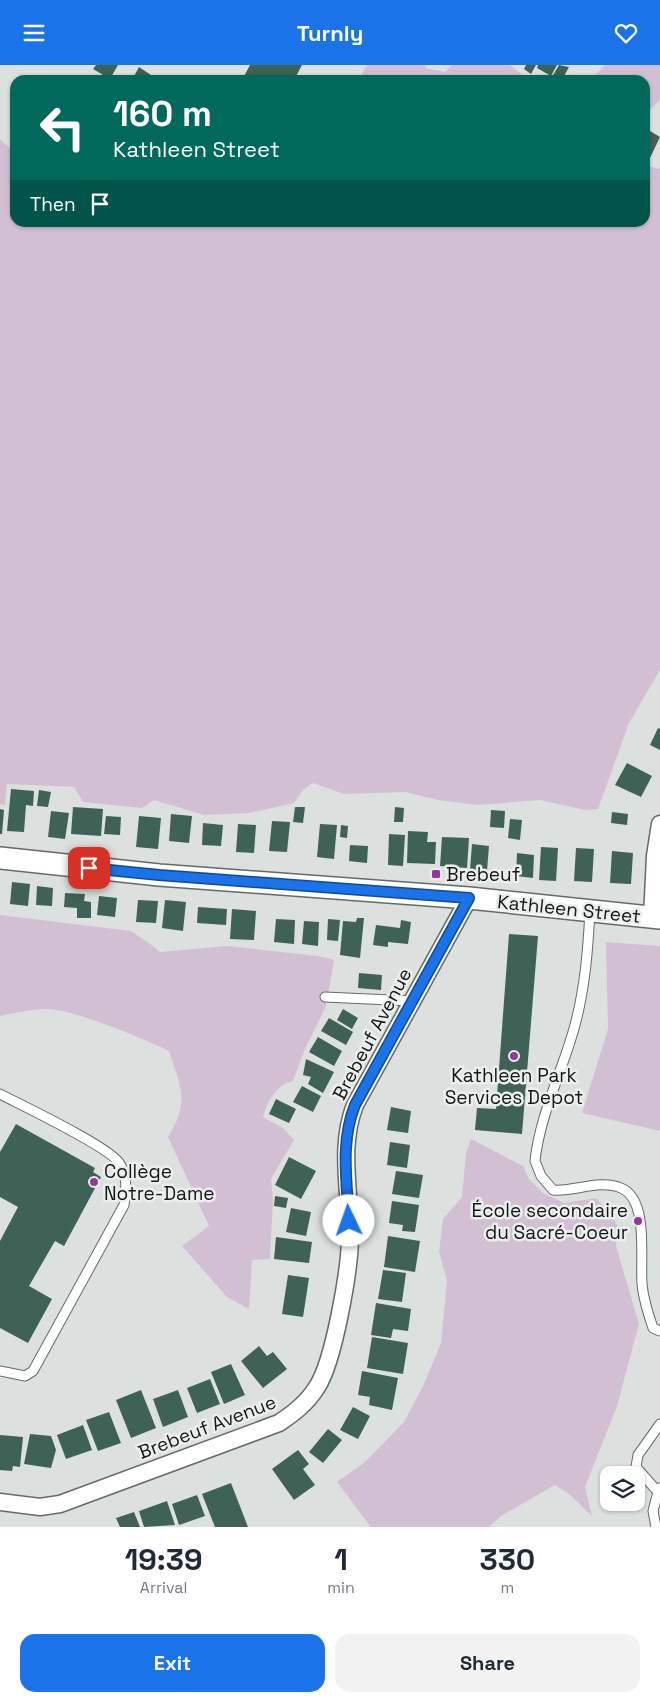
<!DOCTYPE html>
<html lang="en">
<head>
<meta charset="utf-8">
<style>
  body { margin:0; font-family:"Space Grotesk",sans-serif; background:#f2f2f3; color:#1f2937; height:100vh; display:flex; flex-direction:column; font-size:19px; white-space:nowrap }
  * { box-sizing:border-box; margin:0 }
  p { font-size:16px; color:#747a83 }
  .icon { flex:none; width:28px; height:28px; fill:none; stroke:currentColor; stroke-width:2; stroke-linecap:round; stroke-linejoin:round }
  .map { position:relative; height:1462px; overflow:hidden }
  .drawer { display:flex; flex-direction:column; background:#fff; flex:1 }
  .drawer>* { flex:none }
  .top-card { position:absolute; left:10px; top:10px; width:640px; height:152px; border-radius:15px; box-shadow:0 1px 4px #0004; background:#00695c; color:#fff; overflow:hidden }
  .tools { position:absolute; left:600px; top:1401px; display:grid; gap:10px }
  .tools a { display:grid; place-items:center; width:45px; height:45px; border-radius:10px; background:#fff; box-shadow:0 1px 4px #0004; font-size:25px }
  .pin { position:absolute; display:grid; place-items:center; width:42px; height:42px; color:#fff; margin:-21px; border-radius:10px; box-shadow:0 2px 8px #0006 }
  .me { position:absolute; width:55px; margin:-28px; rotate:357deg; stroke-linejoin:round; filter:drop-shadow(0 0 4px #0008) }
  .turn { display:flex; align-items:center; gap:18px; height:105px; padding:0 20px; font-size:22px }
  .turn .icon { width:65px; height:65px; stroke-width:2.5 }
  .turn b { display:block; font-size:35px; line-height:42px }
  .then { display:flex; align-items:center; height:48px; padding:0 20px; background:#0003; gap:10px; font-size:19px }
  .eta { display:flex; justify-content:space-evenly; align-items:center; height:85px; text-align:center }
  .eta b { font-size:30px; font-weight:700; line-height:35px }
  .action { display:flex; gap:10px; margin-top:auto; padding:10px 20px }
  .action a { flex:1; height:58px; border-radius:15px; background:#1a73e8; color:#fff; font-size:20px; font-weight:700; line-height:58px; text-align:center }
  .action a+a { background:#f2f2f3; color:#1f2937 }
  header { display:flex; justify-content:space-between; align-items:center; height:65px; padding:0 20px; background:#1a73e8; color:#fff; font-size:22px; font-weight:700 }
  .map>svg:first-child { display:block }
  .green { fill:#d3bfd4 }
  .building { fill:#3e6256 }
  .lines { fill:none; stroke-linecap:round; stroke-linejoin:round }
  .service-casing { stroke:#656968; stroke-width:11 }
  .minor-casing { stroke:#656968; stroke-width:19 }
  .tertiary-casing { stroke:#656968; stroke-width:24 }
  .service { stroke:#fff; stroke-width:9 }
  .minor { stroke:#fff; stroke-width:16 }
  .tertiary { stroke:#fff; stroke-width:21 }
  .route-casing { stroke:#114b97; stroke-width:12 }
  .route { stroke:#1a73e8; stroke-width:9 }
  .poi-dot { fill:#9537a0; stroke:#eaefed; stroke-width:2 }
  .labels { text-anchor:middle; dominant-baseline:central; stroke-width:5; stroke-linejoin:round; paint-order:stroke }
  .poi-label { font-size:19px; fill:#141615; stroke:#eaefed; text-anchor:start }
  .street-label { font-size:19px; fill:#141615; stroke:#eaefed }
</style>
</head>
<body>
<header><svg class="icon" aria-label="menu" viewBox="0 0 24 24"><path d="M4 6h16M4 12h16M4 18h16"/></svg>Turnly<svg class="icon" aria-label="heart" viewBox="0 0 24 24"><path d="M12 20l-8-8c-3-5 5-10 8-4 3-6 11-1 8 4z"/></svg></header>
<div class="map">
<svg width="660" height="1462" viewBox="0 0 660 1462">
  <rect width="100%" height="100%" fill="#dce1e0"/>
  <path class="green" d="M367,0h59v3l19,4 7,-7h58l19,15h-171z
    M605,0h55v35l-15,14v-34h-62l9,-2z
    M0,74l15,14v70h630v-58l15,4v501l-31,53 -31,86 -13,1 -45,-10 -63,5 -39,-5 -33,-8 -61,2 -31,-11 -10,7 -9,13 -45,10 -45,2 -50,-15 -12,8 -59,-6 -9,-15 -67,-3 -2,21 -5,-1z
    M0,850l131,16 18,12 11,9 68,-6 90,10 16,4 -8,46 -21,43 -12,32c-17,4 -25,19 -30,36l20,11 11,12 -23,39 2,21 -3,59 -18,1 -3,49 -22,-12 -45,-51 27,-20 -41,-89c22,-36 13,-48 1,-86 -25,-12 -98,-43 -123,-42 -15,0 -32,4 -46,7z
    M606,877l54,4v185l-78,-18 26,-84z
    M471,1074l52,27 6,13 14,14 21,10 32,-5 16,16 6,14 -2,18 23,78 -22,82 -32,81 7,29 -23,-22 -14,-9 -54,31 -12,11h-118l-34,-45 28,-20 39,-40 19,-36 18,-43 6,-62 -8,-29 4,-33 19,-22 4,-44z"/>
  <path class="building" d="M96,0h22l-8,14 -17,-10z
    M250,0h52l-8,15h-52z
    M526,0h10l-5,9 -7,-5z
    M538,0h19l-6,11 -14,-8z
    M559,0l10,2 -7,13 -10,-3z
    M139,2l12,8 -3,5 -15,-2z
    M645,63l15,9 -11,23 -4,-3z
    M658,663l2,1v21l-10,-5z
    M627,698l25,13 -11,21 -26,-12z
    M11,724l23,2 -1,15 -7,-1 -2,27 -17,-1z
    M39,725l12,2 -3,15 -11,-1z
    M73,742l30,2 -2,27 -30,-2z
    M295,742h10l-2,16 -10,-1z
    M395,742l9,1 -1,14h-9z
    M0,744l4,1 -2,24h-2z
    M491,745l14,1 -1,17 -14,-1z
    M51,746l18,2 -4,26 -17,-2z
    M612,747l16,2 -1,11 -16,-2z
    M171,749l21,2 -3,27 -20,-2z
    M106,751l15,1 -1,18 -16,-1z
    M139,751l22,2 -3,31 -22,-2z
    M510,754l12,1 -2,20 -12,-2z
    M272,756l18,1 -3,30 -18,-1z
    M203,758l20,2 -2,21 -19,-1z
    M238,759l18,1 -2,28 -18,-1z
    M320,759l17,1 -3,34 -17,-2z
    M341,760l7,1 -1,12 -7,-1z
    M408,766l20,1 -1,10h9l-1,22 -28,-1z
    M389,769l16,1 -2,31 -15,-1z
    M442,772l27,1 -2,30 -27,-2z
    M472,779l17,2 -2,25 -17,-1z
    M350,780l18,1 -1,17 -18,-2z
    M541,782l17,1 -2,33 -17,-1z
    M576,783l18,1 -2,33 -18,-1z
    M612,786l21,2 -2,31 -21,-1z
    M517,788l17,2 -1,23 -17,-2z
    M12,817l18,2 -2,22 -18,-2z
    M37,821l16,2 -1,18 -16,-1z
    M65,828l20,1 -1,7 7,1v16h-14v-10l-13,-1z
    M99,831l18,2 -2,19 -18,-2z
    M138,835l20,1 -2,22 -20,-1z
    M165,835l21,2 -3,29 -21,-3z
    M198,842l29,2 -1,16 -29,-2z
    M232,844l24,2 -2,29 -24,-1z
    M357,853h7l-4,40 -20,-3 3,-34 13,1z
    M276,854l19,1 -1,24 -20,-2z
    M328,854l12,1 -2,21 -11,-1z
    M401,855l10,2 -3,22 -20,-2v5l-15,-2 3,-20 24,3z
    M304,856l15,1 -1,24 -16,-2z
    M509,869l29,2 -16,198 -47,-4 2,-22 19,1z
    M359,908l23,2 -1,15 -23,-2z
    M343,944l15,9 -6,11 -15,-9z
    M329,953l24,14 -7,13 -25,-14z
    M318,972l24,14 -8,15 -25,-14z
    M306,994l28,13 -11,21 -15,-9 3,-7 -8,-2z
    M302,1021l19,10 -8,16 -20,-10z
    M276,1034l20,10 -7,14 -20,-9z
    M391,1042l20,4 -3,22 -21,-3z
    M16,1059l79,44 -2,4 8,5 -37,69 -9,-5 -26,45 23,13 -24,44 -28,-15v-87l18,-34 -18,-10v-45z
    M390,1077l20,3 -3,23 -20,-3z
    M289,1092l27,14 -15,28 -26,-14z
    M396,1106l27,4 -4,23 -27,-4z
    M275,1131l13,2 -2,10 -12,-2z
    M392,1136l27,4 -4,27 -13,-1 1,-6 -14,-2z
    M291,1143l20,4 -5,24 -20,-4z
    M388,1171l32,5 -5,31 -31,-5z
    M276,1172l36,5 -3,21 -35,-4z
    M383,1205l23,3 -4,29 -24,-3z
    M288,1210l21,3 -6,39 -21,-3z
    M376,1238l35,6 -3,22 -15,-2 -2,9 -20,-3z
    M372,1272l36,6 -5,31 -36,-6z
    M259,1281l8,10 6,-4 14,17 -24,19 -22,-27z
    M231,1299l14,31 -21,9 -13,-32z
    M362,1306l36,7 -6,32 -23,-5 1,-8 -12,-2z
    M210,1314l10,25 -23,9 -10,-25z
    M141,1325l15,38 -25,10 -15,-38z
    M178,1325l10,27 -25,10 -10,-28z
    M353,1342l17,9 -12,23 -18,-9z
    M109,1347l12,31 -23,8 -12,-31z
    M83,1360l9,25 -26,9 -9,-24z
    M328,1364l14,11 -19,23 -14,-11z
    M30,1369l21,2 5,14 -5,18 -27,-4z
    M0,1370l23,2 -3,30 -7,-1 -1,5 -12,-1z
    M298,1385l11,14 -6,5 12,16 -21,15 -22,-31z
    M231,1418l17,44h-33l-13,-33z
    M197,1430l8,21 -26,9 -7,-21z
    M167,1436l8,24 -31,2 -5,-16z
    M134,1447l6,15h-20l-4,-9z"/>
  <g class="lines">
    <g class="service-casing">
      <path id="service" d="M590,846c-2,38 -5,77 -15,114 -12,45 -35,89 -40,136l6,15 12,14c22,2 46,-11 68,-2 28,11 19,71 21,95 1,16 6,30 11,45l7,3
        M325,932l87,4
        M0,1029c21,11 112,54 120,70 8,13 6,27 4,41l-91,166 -8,5 -25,-5
        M658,1427l-22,-25 2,-12 22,-31
        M656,1462l-3,-16 6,-23"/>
    </g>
    <g class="minor-casing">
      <path id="minor" d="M652,853l3,-62 5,-32
        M0,1437l40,5 20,-3 219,-81c15,-10 28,-20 38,-36 17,-26 32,-115 33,-147 1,-46 -12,-92 5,-135l114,-207"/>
    </g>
    <g class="tertiary-casing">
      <path id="tertiary" d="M0,793l159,17 310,23 191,20"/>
    </g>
    <use href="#service" class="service"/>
    <use href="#minor" class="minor"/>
    <use href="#tertiary" class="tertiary"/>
  </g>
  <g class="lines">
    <g class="route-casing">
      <path id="route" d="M89,803l70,7 310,23 -114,207c-15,37 -8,77 -6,116"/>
    </g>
    <use href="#route" class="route"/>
  </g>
  <g class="poi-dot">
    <rect x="431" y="804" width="10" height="10" rx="2.5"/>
    <circle cx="514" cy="991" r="5"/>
    <circle cx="94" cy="1117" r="5"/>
    <circle cx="638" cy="1156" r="5"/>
  </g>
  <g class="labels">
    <g class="poi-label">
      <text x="446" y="809">Brebeuf</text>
      <text x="514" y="1010" text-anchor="middle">Kathleen Park<tspan x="514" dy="22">Services Depot</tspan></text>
      <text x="104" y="1106">Collège<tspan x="104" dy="22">Notre-Dame</tspan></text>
      <text x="628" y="1145" text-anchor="end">École secondaire<tspan x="628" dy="22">du Sacré-Coeur</tspan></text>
    </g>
    <g class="street-label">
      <text transform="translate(569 844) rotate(6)">Kathleen Street</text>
      <text transform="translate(372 969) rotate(-62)">Brebeuf Avenue</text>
      <text transform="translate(207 1362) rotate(-21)">Brebeuf Avenue</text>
    </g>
  </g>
</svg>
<div class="tools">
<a><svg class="icon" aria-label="layers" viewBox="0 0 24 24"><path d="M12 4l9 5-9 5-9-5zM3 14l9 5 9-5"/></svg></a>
</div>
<div class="pin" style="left:89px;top:803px;background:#d93025"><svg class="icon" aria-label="arrive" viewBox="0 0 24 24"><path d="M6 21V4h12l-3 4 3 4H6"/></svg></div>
<svg class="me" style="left:349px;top:1156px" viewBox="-20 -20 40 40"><circle r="19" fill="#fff"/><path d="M0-13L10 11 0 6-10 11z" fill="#1a73e8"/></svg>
<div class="top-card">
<div class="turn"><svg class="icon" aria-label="left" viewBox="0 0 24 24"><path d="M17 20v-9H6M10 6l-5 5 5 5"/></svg><div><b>160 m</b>Kathleen Street</div></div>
<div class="then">Then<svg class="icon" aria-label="arrive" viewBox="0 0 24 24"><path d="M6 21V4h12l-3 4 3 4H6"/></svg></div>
</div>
</div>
<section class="drawer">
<div class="eta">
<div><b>19:39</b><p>Arrival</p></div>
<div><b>1</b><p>min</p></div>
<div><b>330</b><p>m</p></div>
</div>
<div class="action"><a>Exit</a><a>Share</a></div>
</section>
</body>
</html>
